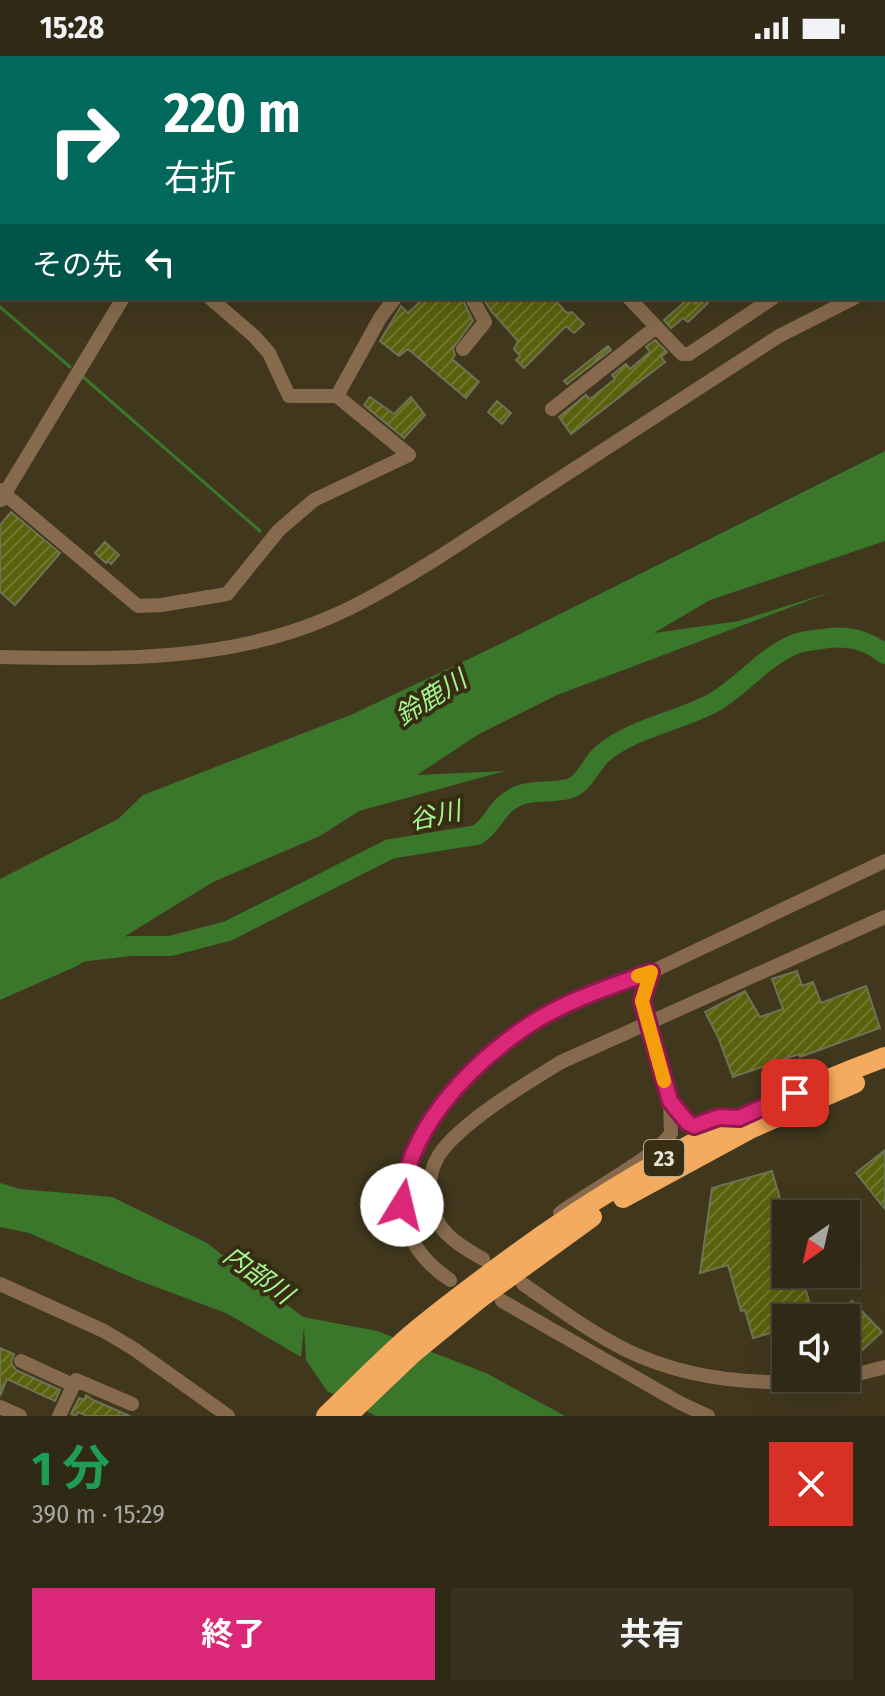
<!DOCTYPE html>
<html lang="ja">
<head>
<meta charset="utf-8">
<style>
  body { margin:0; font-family:"Fira Sans Condensed","Noto Sans JP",sans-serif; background:#38311f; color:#f1f3f6; height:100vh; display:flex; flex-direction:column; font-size:30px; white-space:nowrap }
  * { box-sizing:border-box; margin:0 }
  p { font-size:26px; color:#a8a6a1 }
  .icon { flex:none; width:44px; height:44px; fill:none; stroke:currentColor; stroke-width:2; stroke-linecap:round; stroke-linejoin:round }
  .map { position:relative; height:1360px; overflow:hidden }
  .side { display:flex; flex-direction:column; background:#302916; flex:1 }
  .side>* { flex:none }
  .guide { position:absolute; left:0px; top:0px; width:886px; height:244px; box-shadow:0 8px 32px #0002,0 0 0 2px #4b4535; background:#00695c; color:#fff; overflow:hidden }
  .needle { width:52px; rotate:214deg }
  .controls { position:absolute; left:772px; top:1144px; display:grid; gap:16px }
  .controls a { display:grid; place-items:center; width:88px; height:88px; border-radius:0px; background:#302916; box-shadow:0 8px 32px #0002,0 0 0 2px #4b4535; font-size:40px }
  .pin { position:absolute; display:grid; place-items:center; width:68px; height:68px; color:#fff; margin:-34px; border-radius:16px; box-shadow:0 4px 12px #0006 }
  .me { position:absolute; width:88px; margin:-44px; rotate:9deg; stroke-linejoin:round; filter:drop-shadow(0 0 6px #0008) }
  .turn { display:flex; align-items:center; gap:28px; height:168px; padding:0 32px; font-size:36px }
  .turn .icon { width:104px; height:104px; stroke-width:2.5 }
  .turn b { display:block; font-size:56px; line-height:68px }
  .then { display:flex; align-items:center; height:76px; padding:0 32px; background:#0003; gap:16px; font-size:30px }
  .round { display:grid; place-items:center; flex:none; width:84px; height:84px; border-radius:0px; background:#38311f }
  .overview { display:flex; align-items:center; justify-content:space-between; height:136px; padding:0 32px }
  h1 { font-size:48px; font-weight:700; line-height:60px; color:#1e9e55 }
  .action { display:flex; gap:16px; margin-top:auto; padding:16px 32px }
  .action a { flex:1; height:92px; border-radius:0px; background:#db2777; color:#fff; font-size:32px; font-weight:700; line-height:92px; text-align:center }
  .action a+a { background:#38311f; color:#f1f3f6 }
  .status { display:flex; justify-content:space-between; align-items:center; height:56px; padding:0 40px; background:#302916; direction:ltr }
  .status svg { height:22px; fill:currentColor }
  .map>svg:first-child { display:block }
  .water { fill:#3b772b }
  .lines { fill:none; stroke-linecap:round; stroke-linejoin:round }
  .stream { stroke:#3b772b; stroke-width:3 }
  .river { stroke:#3b772b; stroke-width:20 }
  .building { fill:url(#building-hatch); stroke:#6e7256; stroke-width:2 }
  .path { stroke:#7f7761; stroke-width:2; stroke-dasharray:8 4; stroke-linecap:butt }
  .minor { stroke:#876a4d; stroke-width:14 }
  .highway { stroke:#f4ab5f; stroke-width:20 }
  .route-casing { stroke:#8e194d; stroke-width:20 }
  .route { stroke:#db2777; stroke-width:14 }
  .slow { stroke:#f59e0b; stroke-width:14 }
  .labels { text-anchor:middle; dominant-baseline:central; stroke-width:8; stroke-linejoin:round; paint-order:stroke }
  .shield { fill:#362d13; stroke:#b2ac99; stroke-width:2 }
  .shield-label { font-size:22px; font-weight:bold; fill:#e7e2d2 }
  .water-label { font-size:26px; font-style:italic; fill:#a4f58f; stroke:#362d13 }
</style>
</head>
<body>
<div class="status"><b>15:28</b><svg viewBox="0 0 49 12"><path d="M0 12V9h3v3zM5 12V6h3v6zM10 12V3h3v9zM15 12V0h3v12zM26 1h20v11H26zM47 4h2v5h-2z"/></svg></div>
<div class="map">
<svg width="885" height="1360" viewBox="0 0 885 1360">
  <defs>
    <pattern id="building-hatch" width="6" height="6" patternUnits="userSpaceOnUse" patternTransform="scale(2)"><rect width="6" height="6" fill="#5a610d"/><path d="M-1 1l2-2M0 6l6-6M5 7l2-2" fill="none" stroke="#72772f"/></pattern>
  </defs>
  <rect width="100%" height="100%" fill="#40371d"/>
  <path class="water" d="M885,395v90l-175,59 -56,33 85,-12 95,-30 -277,104 -78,39 -62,41 88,-4 -146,40 -39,25 -107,46 -136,84 -77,34v-121l118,-60 25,-24 210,-81 143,-68z
    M0,1127l20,6 92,8 95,46 96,74 74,14 109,42 79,43h-189l-49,-25 -21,-31 -2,-34 -3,31 -75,-44 -86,-32 -111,-48 -29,-6z"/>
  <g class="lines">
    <path class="stream" d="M0,251l70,60
      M83,321l177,154"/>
    <path class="river" d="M78,896l53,-6h39l58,-15 162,-82 87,-14c21,-14 17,-29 43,-40 17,-7 45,1 59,-12 9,-8 14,-21 23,-29 29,-25 77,-33 111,-51 30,-17 52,-48 85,-60 7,-2 16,-3 24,-4 25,-4 43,0 63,15"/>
  </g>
  <path class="building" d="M424,242h38l11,23 -20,27 2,7 -3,4 27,23 -13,16 -58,-49 -9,7 -19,-15 21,-35 7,7z
    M483,242h70l14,15 5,-1 12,12 -10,9 -8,-7 -42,42 -8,-8 4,-4 -6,-7 4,-8 -27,-30z
    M689,242l6,6 7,-6 6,5 -20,19 -5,-4 -12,10 -7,-8z
    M655,284l12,12 -6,5 4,5 -94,72 -12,-17 27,-22 3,4 5,-3 21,-17 -3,-4 14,-11 4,5 20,-17 -4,-5z
    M608,290l3,4 -44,34 -3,-3z
    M370,341l24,17 17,-17 14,18 -21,23 -40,-33z
    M497,345l14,12 -9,11 -14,-12z
    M11,456l49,41 -45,52 -15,-13v-67z
    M105,486l14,13 -8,9 -3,-3 -2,2 -11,-10z
    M797,915l5,15 11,-4 8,21 45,-17 14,42 -80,29 -1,-3 -66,23 -15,-40 -13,-25 40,-21 15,26 23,-8 -11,-30z
    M885,1094v59l-29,-36z
    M772,1115l14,48v55h15l13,44h-28v11l-33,9 -8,-28 -4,1 -13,-46 -28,8 12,-85z
    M852,1245l30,31 -21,19 -15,-17v-16h-12z
    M0,1292l14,6 -3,9 5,7 44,20 -5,11 -48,-22 -7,17z
    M86,1339l7,5 37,16h-43l-9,-4 -2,4 -5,-2 8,-16 5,2z"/>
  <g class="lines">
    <path class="path" d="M749,0l4,2
      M864,0l2,2
      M884,15l1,1
      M884,33l1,-1
      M884,183h1"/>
    <path class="minor" d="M160,0l2,2
      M479,0l2,2
      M581,0l2,2
      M334,2l3,-2
      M536,2l2,-2
      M616,2l2,-2
      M0,63l2,2
      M884,228l1,-1
      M629,242l53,56h7l84,-56
      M463,293l22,-27 -13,-24
      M337,340l43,-78 15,-20
      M552,353l104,-82
      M0,434l138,116 23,-1 66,-11 52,-64 35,-30 95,-45 -72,-59h-48l-20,-43 -15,-17 -44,-38
      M1,444l122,-202
      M0,601c109,2 225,6 328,-39 38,-16 73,-38 108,-59l343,-223 75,-38
      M672,1048l9,13 13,9 25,-9 20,1
      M560,1157c26,-20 98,-57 111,-80l-1,-32 -28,-100 9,-29 234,-111
      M483,1203c-12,-7 -25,-14 -35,-24 -21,-20 -24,-56 -9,-80 21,-32 89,-73 122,-93l324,-145
      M450,1224c-110,-74 -2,-198 73,-250 37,-27 85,-43 128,-58
      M0,1228l104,47 30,18 94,67
      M523,1228c33,23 67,48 103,66 68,33 142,37 216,28
      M502,1245l178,102 28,13
      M21,1305l52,24
      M846,1321l39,-10
      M0,1351l20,9
      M59,1360l17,-36 56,24"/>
    <path class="highway" d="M623,1142l129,-70 103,-45
      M326,1360c26,-25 52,-52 79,-76 24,-21 51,-41 76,-60 124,-95 258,-169 404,-223
      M347,1360l66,-63 66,-54 113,-82"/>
  </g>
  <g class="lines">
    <g class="route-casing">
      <path id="route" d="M402,1149c1,-71 65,-137 121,-176 37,-26 85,-42 128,-57l-9,29 28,100 18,22 6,3 25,-9 20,1 56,-25"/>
    </g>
    <use href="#route" class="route"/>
    <path class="slow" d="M638,920l13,-4 -9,29 22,80"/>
  </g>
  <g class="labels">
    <rect class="shield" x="644" y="1084" width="40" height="36" rx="6"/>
    <g class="shield-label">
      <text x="664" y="1102">23</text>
    </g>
    <g class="water-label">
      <text transform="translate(431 642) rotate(-32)">鈴鹿川</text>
      <text transform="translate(435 760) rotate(-12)">谷川</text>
      <text transform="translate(258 1219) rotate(36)">内部川</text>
    </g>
  </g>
</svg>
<div class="controls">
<a><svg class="needle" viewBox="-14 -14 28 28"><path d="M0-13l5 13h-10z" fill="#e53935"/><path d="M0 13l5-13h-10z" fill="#a8a6a1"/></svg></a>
<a><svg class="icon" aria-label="sound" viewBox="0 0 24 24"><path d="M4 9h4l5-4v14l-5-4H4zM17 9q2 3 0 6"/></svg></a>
</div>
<div class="pin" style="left:795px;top:1037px;background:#d93025"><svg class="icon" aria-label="arrive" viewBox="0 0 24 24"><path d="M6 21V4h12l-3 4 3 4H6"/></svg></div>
<svg class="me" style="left:402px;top:1149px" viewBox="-20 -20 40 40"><circle r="19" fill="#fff"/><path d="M0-13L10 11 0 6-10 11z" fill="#db2777"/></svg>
<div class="guide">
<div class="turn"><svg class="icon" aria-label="right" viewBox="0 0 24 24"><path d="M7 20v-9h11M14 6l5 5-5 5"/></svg><div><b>220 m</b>右折</div></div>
<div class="then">その先<svg class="icon" aria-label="left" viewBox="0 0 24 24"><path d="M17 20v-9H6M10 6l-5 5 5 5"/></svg></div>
</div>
</div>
<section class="side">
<div class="overview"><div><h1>1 分</h1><p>390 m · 15:29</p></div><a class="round" style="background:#d93025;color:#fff"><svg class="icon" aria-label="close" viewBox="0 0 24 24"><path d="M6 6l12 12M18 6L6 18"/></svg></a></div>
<div class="action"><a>終了</a><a>共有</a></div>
</section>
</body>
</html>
